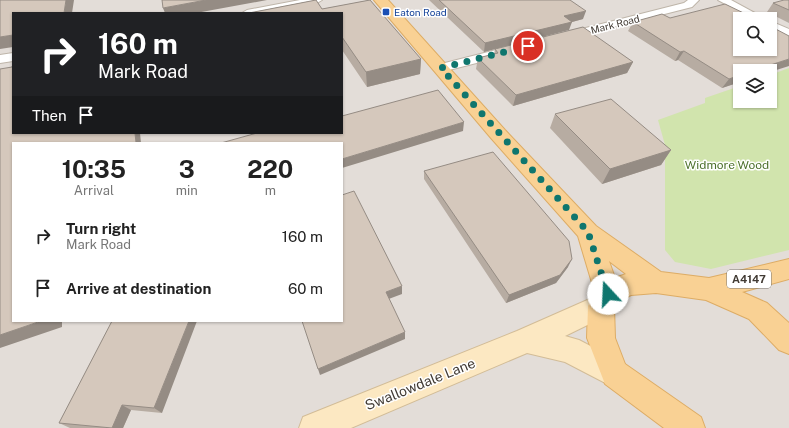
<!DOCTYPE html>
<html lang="en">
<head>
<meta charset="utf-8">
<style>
  body { margin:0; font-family:"Public Sans",sans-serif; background:#f2f2f2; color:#222; height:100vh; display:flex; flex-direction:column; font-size:15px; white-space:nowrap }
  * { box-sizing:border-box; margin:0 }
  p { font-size:13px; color:#767676 }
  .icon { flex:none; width:22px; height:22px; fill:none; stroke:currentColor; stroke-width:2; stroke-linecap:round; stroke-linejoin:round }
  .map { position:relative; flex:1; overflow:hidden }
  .panel { position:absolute; left:12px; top:142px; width:331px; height:180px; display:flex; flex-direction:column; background:#fff; border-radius:0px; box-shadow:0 1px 3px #0004 }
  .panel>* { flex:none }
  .banner { position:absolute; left:12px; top:12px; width:331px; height:122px; border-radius:0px; box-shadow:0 1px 3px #0004; background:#202124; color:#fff; overflow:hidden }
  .controls { position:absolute; left:733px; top:12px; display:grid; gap:8px }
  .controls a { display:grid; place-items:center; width:44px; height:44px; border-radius:0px; background:#fff; box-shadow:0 1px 3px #0004; font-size:20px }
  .pin { position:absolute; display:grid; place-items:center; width:34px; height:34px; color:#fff; margin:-17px; border:2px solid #fff; border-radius:50%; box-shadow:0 1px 4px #0007 }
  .me { position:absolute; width:44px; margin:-22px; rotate:340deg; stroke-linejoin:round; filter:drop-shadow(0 0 3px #0008) }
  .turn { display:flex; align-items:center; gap:14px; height:84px; padding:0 20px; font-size:18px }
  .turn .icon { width:52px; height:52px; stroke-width:2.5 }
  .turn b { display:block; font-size:28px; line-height:34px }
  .then { display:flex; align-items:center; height:38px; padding:0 20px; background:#0003; gap:8px; font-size:15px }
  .eta { display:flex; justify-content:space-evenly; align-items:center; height:68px; text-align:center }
  .eta b { font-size:24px; font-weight:700; line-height:28px }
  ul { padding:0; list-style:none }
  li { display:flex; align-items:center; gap:12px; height:52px; padding:0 20px }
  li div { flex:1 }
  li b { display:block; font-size:15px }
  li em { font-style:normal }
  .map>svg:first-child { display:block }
  .industrial { fill:#e3ddd8; fill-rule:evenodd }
  .green { fill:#d1e4ad }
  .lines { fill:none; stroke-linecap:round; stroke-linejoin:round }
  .street-casing { stroke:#beb5a9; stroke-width:2 }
  .secondary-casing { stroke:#d2bc97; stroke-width:2 }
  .primary-casing { stroke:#ddac65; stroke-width:2 }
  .street { fill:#fff; fill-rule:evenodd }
  .secondary { fill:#fce8c2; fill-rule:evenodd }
  .primary { fill:#f9d194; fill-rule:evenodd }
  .wall { fill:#b7aca2 }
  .shaded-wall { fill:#958c84 }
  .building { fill:#d5c8bc; stroke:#958c84 }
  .route { stroke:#0f766e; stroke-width:7; stroke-dasharray:0 12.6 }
  .transit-dot { fill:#1a4fb4; stroke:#fff; stroke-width:1.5 }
  .labels { text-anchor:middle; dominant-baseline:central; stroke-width:3; stroke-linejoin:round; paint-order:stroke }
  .far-transit-label { font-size:10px; fill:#164399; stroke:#fff; text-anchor:start }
  .far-street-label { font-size:10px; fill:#423b34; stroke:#fff }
  .shield { fill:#fff; stroke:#7b7671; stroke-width:1 }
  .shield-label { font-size:11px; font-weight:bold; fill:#423b34 }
  .park-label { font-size:12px; fill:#4c702b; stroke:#fff }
  .near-street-label { font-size:14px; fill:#423b34; stroke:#fff }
</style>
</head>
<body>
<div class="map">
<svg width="789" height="428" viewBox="0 0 789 428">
  <rect width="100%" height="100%" fill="#f1ebe3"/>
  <path class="industrial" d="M0,0h789v428h-789zM13,13h329v120h-329zM740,19h30v30h-30zM740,71h30v30h-30zM13,143h329v178h-329z"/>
  <path class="green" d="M789,68v182l-78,19 -36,-7 -10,-12v-105l-7,-25 47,-17v-5l35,-12v15h30v-26z"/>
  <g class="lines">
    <g class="street-casing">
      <path id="street" d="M300,0h22l-5,3 -53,10h-22l5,-3z
        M688,0h11l-7,7 -126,32 -6,-3 2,-2 122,-31z
        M718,0h13l35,19h-13z
        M770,21l19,8v7l-19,-8z
        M500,49l4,1 2,3 -2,3 -63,16 -6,-4 2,-3z
        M13,53v8l-13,2v-8z"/>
    </g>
    <g class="secondary-casing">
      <path id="secondary" d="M601,294l9,4 4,8 -4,8 -45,22 14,4 46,24 4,10 -4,10 -10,4 -50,-26 -38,-9 -176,75h-52l4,-11 214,-86z"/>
    </g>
    <g class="primary-casing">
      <path id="primary" d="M374,0h14l117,130 91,96 65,46 48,6 80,-19v20l-47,13 25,11 22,20v31l-10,-4 -30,-31 -43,-19 -50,-7 -25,2 -14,7 -3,5 1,31 10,26 76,53 4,11h-41l-59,-44 -18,-46 1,-32 7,-13 -17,-57 -87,-98zM609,261l17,13 -11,4z"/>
    </g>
    <use href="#street" class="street"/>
    <use href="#secondary" class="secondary"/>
    <use href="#primary" class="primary"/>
  </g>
  <path class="wall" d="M316,0l6,9 48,-9 51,59 -1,15 -53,13 -25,-37v-37h-93z
    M429,0h141l13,19 -11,3 -88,30z
    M789,0v23l-22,-11 6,-9z
    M633,22l107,49v11l-18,6 -44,-28 -3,1 -47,-30z
    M495,49l138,13 -6,11 -114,33 -37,-37 2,-11 16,-4z
    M555,114l116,36 -10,15 -59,19 -52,-56z
    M424,171l144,96 -12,16 -50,20 -82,-124z
    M112,321l50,92 -31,-3 -8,18h-53l-11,-5z"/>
  <path class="shaded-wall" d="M66,0h8l-2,13h-8z
    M206,0h61l-71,13h-31l-2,-5z
    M586,11l-3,8 -11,3 -3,8 -85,22 1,-9 79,-27z
    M13,35v12l-13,2v-12z
    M684,51l-6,9 -3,1 5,-9z
    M421,59l-1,15 -53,13 -1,-15z
    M789,59v7l-19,6v-1h-18z
    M633,62l-6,11 -114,33 3,-11z
    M740,75v7l-18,6 7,-9z
    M464,122l-1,9 -121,37v-9z
    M135,133h5l1,10h-5z
    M671,150l-10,15 -59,19 8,-15z
    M572,259l-4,8 -12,16 -50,20 3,-8z
    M402,286v8l-16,6v-8z
    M41,321h21v6l-62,21v-13z
    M189,321h8l-35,92 -8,-5z
    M405,332v7l-85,36 -2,-6z
    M122,405l9,5 -8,18h-11z"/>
  <path class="building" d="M0,0h66l-2,13h-51v22l-13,2z
    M162,0h44l-43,8z
    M316,0l6,9 48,-9 51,59 -55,13 -24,-35v-24h-93z
    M439,0h131l16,11 -22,5 8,6 -87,21z
    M784,0h5v10l-16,-7z
    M725,4l31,15h-16v30h30v-23l19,10v23l-37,12h-12v4l-11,4 -45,-28 -4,1 -47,-30 29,-8 8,4z
    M583,27l50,35 -117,33 -38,-37 20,-5 -3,-4z
    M13,64v69h122l1,10h-123v178h28l-41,14v-266l12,-2z
    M438,90l26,32 -122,37v-16h-121l36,-10h85v-17z
    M611,99l60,51 -61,19 -55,-55z
    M493,152l76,89 3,18 -12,16 -51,20 -85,-124z
    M354,191l48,95 -16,6 19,40 -87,37 -16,-48h40v-126z
    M112,321h77l-35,87 -32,-3 -10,23 -53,-5z"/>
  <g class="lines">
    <path class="route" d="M528,46l-87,22 147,164 20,62"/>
  </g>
  <rect class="transit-dot" x="382" y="8" width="8" height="8" rx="2"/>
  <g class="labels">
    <g class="far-transit-label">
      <text x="394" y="12">Eaton Road</text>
    </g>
    <g class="far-street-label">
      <text transform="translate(615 24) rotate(-14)">Mark Road</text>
    </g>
    <rect class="shield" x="727" y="270" width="44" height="18" rx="3"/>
    <g class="shield-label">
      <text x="749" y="279">A4147</text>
    </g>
    <g class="park-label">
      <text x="727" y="165">Widmore Wood</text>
    </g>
    <g class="near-street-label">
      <text transform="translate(420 384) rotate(-22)">Swallowdale Lane</text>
    </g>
  </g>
</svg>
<div class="controls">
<a><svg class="icon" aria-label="search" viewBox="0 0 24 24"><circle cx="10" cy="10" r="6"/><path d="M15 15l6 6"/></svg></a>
<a><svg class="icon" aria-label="layers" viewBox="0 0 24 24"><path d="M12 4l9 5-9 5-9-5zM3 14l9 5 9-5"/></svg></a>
</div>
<div class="pin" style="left:528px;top:46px;background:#d93025"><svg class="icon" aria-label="arrive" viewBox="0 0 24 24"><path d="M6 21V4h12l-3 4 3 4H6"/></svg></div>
<svg class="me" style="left:608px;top:294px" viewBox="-20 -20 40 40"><circle r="19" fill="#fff"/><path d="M0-13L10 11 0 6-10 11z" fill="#0f766e"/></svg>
<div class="banner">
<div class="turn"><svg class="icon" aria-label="right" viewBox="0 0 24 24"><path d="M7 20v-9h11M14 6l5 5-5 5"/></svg><div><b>160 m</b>Mark Road</div></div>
<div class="then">Then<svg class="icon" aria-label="arrive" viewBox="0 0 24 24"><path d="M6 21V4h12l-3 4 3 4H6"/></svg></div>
</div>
<section class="panel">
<div class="eta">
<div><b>10:35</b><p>Arrival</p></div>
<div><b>3</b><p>min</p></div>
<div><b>220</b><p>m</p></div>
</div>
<ul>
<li><svg class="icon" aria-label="right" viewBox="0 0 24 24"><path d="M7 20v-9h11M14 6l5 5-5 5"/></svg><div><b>Turn right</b><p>Mark Road</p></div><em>160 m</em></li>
<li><svg class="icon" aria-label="arrive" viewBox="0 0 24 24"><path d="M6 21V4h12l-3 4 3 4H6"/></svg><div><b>Arrive at destination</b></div><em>60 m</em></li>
</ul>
</section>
</div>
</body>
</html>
